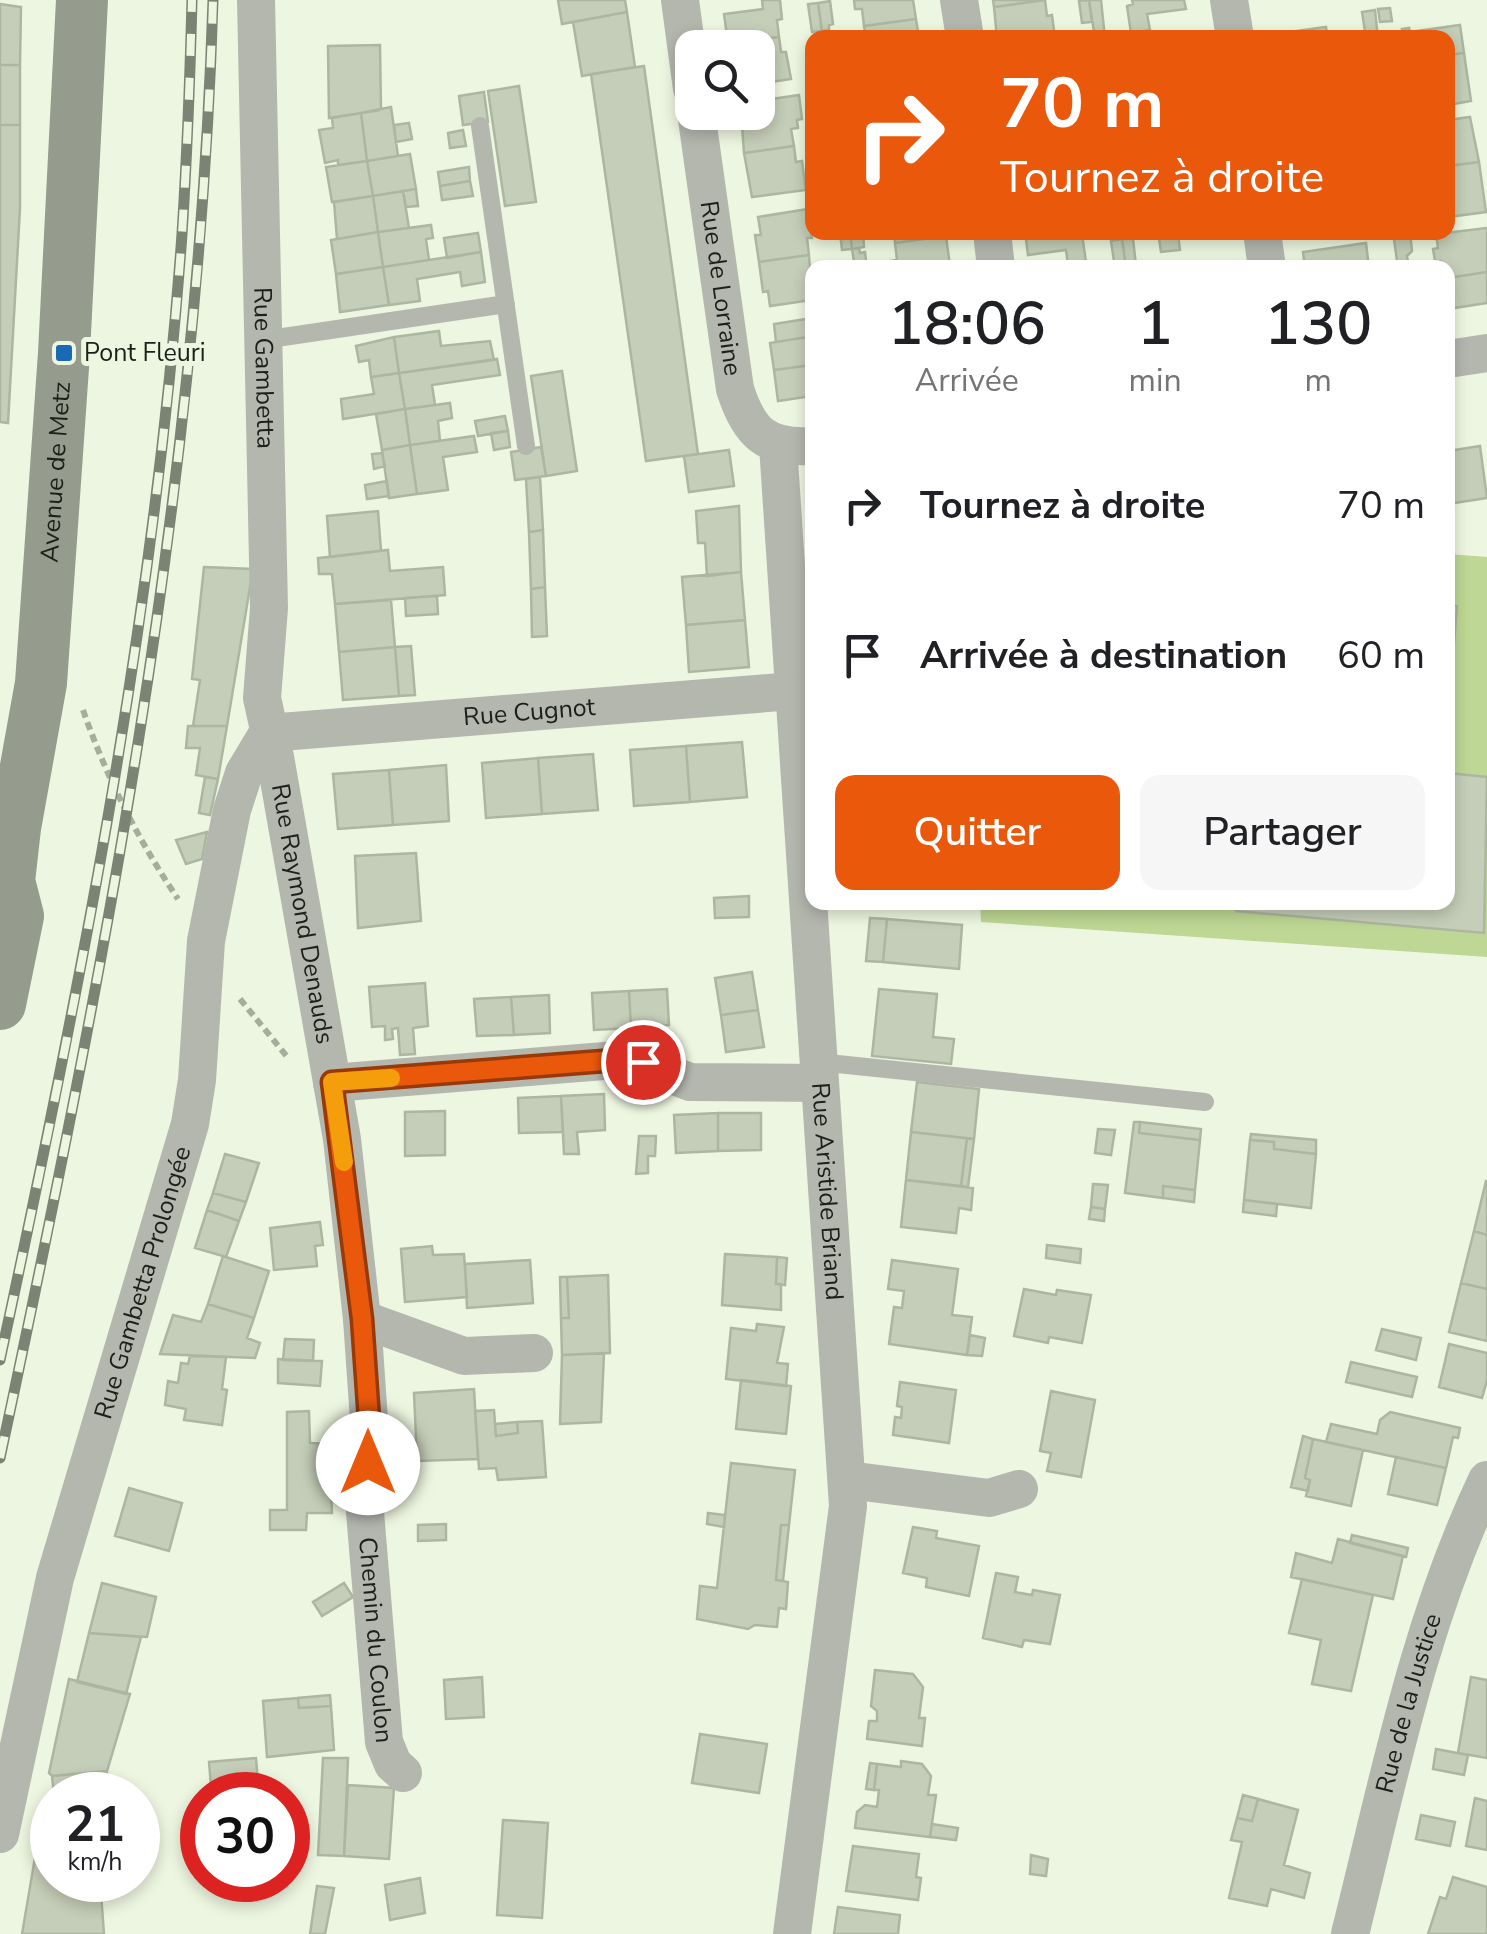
<!DOCTYPE html>
<html lang="fr">
<head>
<meta charset="utf-8">
<style>
  body { margin:0; font-family:"Nunito Sans",sans-serif; background:#f6f6f6; color:#202124; height:100vh; display:flex; flex-direction:column; font-size:38px; white-space:nowrap }
  * { box-sizing:border-box; margin:0 }
  p { font-size:32px; color:#757577 }
  .icon { flex:none; width:55px; height:55px; fill:none; stroke:currentColor; stroke-width:2; stroke-linecap:round; stroke-linejoin:round }
  .map { position:relative; flex:1; overflow:hidden }
  .sheet { position:absolute; left:805px; top:260px; width:650px; height:650px; display:flex; flex-direction:column; background:#fff; border-radius:20px; box-shadow:0 5px 15px #0003 }
  .sheet>* { flex:none }
  .hud { position:absolute; left:805px; top:30px; width:650px; height:210px; border-radius:20px; box-shadow:0 5px 15px #0003; background:#ea580c; color:#fff; overflow:hidden }
  .fabs { position:absolute; left:675px; top:30px; display:grid; gap:20px }
  .fabs a { display:grid; place-items:center; width:100px; height:100px; border-radius:20px; background:#fff; box-shadow:0 5px 15px #0003; font-size:50px }
  .speed { position:absolute; left:30px; top:1772px; display:flex; gap:20px; font-size:50px; font-weight:700; text-align:center }
  .speed>* { display:grid; place-content:center; width:130px; height:130px; border-radius:50%; background:#fff; box-shadow:0 5px 15px #0003; line-height:1 }
  .speed small { font-size:25px; font-weight:400 }
  .speed .limit { border:15px solid #d22; background:#fff; color:#111 }
  .pin { position:absolute; display:grid; place-items:center; width:85px; height:85px; color:#fff; margin:-42px; border:5px solid #fff; border-radius:50%; box-shadow:0 2px 10px #0007 }
  .me { position:absolute; width:110px; margin:-55px; rotate:0deg; stroke-linejoin:round; filter:drop-shadow(0 0 8px #0008) }
  .turn { display:flex; align-items:center; gap:35px; height:210px; padding:0 30px; font-size:45px }
  .turn .icon { width:130px; height:130px; stroke-width:2.5 }
  .turn b { display:block; font-size:70px; line-height:85px }
  .eta { display:flex; justify-content:space-evenly; align-items:center; height:170px; text-align:center }
  .eta b { font-size:60px; font-weight:600; line-height:70px }
  .primary-button { display:flex; gap:20px; margin-top:auto; padding:20px 30px }
  .primary-button a { flex:1; height:115px; border-radius:20px; background:#ea580c; color:#fff; font-size:40px; font-weight:600; line-height:115px; text-align:center }
  .primary-button a+a { background:#f6f6f6; color:#202124 }
  ul { padding:0; list-style:none }
  li { display:flex; align-items:center; gap:30px; height:150px; padding:0 30px }
  li div { flex:1 }
  li b { display:block; font-size:38px }
  li em { font-style:normal }
  .map>svg:first-child { display:block }
  .green { fill:#bed794 }
  .building { fill:#c5ceb8; stroke:#adb6a1; stroke-width:2.5 }
  .lines { fill:none; stroke-linecap:round; stroke-linejoin:round }
  .path { stroke:#a6ad9c; stroke-width:6; stroke-dasharray:8 5; stroke-linecap:butt }
  .lane { stroke:#b4b7ae; stroke-width:18 }
  .street { stroke:#b4b7ae; stroke-width:38 }
  .secondary { stroke:#959b8d; stroke-width:52 }
  .rail-casing { stroke:#7d8374; stroke-width:11 }
  .rail { stroke:#edf6e0; stroke-width:8; stroke-dasharray:22; stroke-linecap:butt }
  .route-casing { stroke:#983908; stroke-width:25 }
  .route { stroke:#ea580c; stroke-width:18 }
  .slow { stroke:#f59e0b; stroke-width:18 }
  .poi-dot { fill:#1a69b7; stroke:#edf6e0; stroke-width:4 }
  .labels { text-anchor:middle; dominant-baseline:central; stroke-width:10; stroke-linejoin:round; paint-order:stroke }
  .street-label { font-size:25px; fill:#1d2018; stroke:#edf6e0 }
  .poi-label { font-size:25px; fill:#1d2018; stroke:#edf6e0; text-anchor:start }
</style>
</head>
<body>
<div class="map">
<svg width="1487" height="1934" viewBox="0 0 1487 1934">
  <rect width="100%" height="100%" fill="#edf6e0"/>
  <path class="green" d="M1448,554l39,3v400l-506,-35 -1,-19 468,-1z"/>
  <path class="building" d="M558,0h67l2,12 -65,12z
    M762,0h18l2,19 -5,1 2,17 -51,6 -4,-29 39,-5z
    M854,0h59l3,19 -52,7 -2,-17h-7z
    M993,0h52l-51,7z
    M1045,0l2,16 5,-1 3,23h-58l-3,-31z
    M1089,0l3,22 -10,1 -3,-22z
    M1089,0h12l4,38h-10z
    M1132,0h52l2,9 -39,5 3,16 -19,3 -4,-27 6,-2z
    M830,1l3,23 -4,1v5l-7,1 -4,-28z
    M818,3l4,28 -10,1 -4,-28z
    M0,4l21,3 -1,58h-20z
    M1390,8l2,13 -12,1 -2,-13z
    M1375,10l3,28h-12l-4,-26z
    M627,12l8,55 -53,9 -9,-54z
    M916,19l3,19h-53l-2,-12z
    M1460,25l4,28 -16,2v-17h-44l-2,-9 7,-1 1,4z
    M1326,27l2,11h-58l-1,-3z
    M779,37l2,15h5l5,27 -33,5v-36h-29l-1,-5z
    M380,45l1,65 -52,8 -1,-72z
    M1464,53l7,48 -23,4v-50z
    M0,65h20v60h-20z
    M644,66l54,388 -52,7 -55,-387z
    M519,86l17,116 -31,4 -17,-115z
    M484,92l4,30 -25,3 -4,-29z
    M799,95l3,24 -5,1 1,8 -7,1 3,17 -50,7 -3,-41h17v-11z
    M391,107l7,49 -31,5 -6,-48z
    M361,113l6,48 -29,4v-5l-13,3 -6,-33 14,-2 -1,-10z
    M1470,117l9,45 -31,4v-46z
    M409,123l3,16 -16,3 -2,-17z
    M0,125h20v83l-12,215 -8,-1z
    M463,130l3,16 -16,2 -2,-15z
    M794,146l2,16 6,-1 4,29 -54,7 -8,-44z
    M410,154l6,35 -43,7 -6,-35z
    M367,161l6,35 -41,6 -6,-35z
    M1479,162l7,50 -38,5v-51z
    M469,167l1,14 -30,5 -2,-14z
    M470,181l3,15 -31,4 -2,-14z
    M416,189l2,17 -12,1 -3,-16z
    M403,191l6,37 -31,4 -5,-36z
    M373,196l5,36 -41,7 -3,-37z
    M808,209l4,29h-5l2,17 -50,7 -4,-27h6l-3,-18z
    M431,225l2,13 -7,1 3,21 -46,7 -5,-35z
    M1487,228v44l-39,6v-10h-6l-1,-7h-6l-2,-12 5,-1 -2,-14z
    M378,232l5,35 -47,7 -5,-34z
    M840,232h10l2,17 -10,1z
    M850,232h13l1,15 -12,2z
    M894,232h52v4l-51,7z
    M1025,232l57,2 4,28 -18,3 -2,-15 -38,5z
    M1158,232h35l-15,3 2,15 -19,2z
    M1393,232h17l2,19 -5,5 2,12h-11z
    M478,233l3,19 -34,6 -3,-20z
    M946,236l4,30 -59,2 -1,-7 7,-1 -2,-17z
    M1122,239l4,28 -11,1 -4,-27z
    M1122,239h11l3,26 -10,2z
    M1366,243l3,25h-64l-2,-16z
    M859,248l1,5 5,-1 2,16h-12l-3,-19z
    M481,252l4,30 -23,4 -2,-14 -43,7 3,22 -31,4 -6,-38z
    M809,255l3,45 -42,6 -2,-15 -5,1 -4,-30z
    M383,267l6,38 -49,7 -4,-38z
    M1487,272v31l-39,6v-31z
    M812,318v47l-38,5 -4,-27 38,-6 -2,-18z
    M806,319l2,18 -32,5 -2,-18z
    M439,331l2,15 49,-5 4,19 -95,13 -5,-36z
    M394,337l5,36 -28,4 -2,-17 -10,2 -3,-16z
    M497,359l3,16 -68,10 3,20 -30,4 -6,-36z
    M812,365v31l-34,5 -4,-31z
    M562,371l15,100 -31,5 -15,-100z
    M399,373l6,36 -62,10 -2,-20 33,-5 -3,-17z
    M450,403l2,15 -14,3 2,20 -30,4 -5,-36z
    M405,409l5,36 -28,5 -6,-36z
    M505,416l3,15 -30,5 -3,-15z
    M508,431l2,16 -16,3 -3,-17z
    M474,436l3,16 -34,5 5,33 -31,4 -7,-49z
    M410,445l7,49 -28,4 -7,-48z
    M1480,446l7,52 -39,6v-53z
    M541,447l5,29 -31,4 -4,-28z
    M729,450l5,36 -45,6 -5,-36z
    M382,453l3,13 -11,3 -2,-15z
    M540,477l3,53 -14,2 -3,-53z
    M387,481l2,15 -22,3 -2,-14z
    M739,506l2,66 -34,4 -2,-33h-7l-2,-32z
    M378,511l3,40 -51,6 -3,-41z
    M543,530l2,57 -14,2 -2,-57z
    M388,550l2,21 53,-4 2,28 -110,9 -3,-30h-13l-1,-16z
    M204,567l49,2 -26,157h-34l7,-46 -8,-1z
    M741,572l4,48 -59,5 -4,-48z
    M545,587l2,49 -15,1 -1,-48z
    M437,596l1,18 -32,2 -1,-18z
    M391,600l4,47 -56,5 -4,-48z
    M1448,605l9,1 -9,113z
    M745,620l4,47 -60,5 -3,-47z
    M411,646l4,49 -16,1 -4,-49z
    M395,647l4,49 -56,4 -4,-48z
    M188,726h39l-9,53 -22,-4 4,-27h-14z
    M742,742l5,55 -57,5 -4,-56z
    M686,746l4,56 -56,4 -4,-56z
    M593,754l5,56 -56,4 -4,-56z
    M538,758l4,56 -56,4 -4,-55z
    M446,765l3,56 -56,4 -4,-55z
    M389,770l4,55 -55,4 -5,-55z
    M1448,773l39,4 -3,156 -248,-22 1,-9h211z
    M205,777l13,2 -8,36 -11,-2z
    M207,832l-5,27 -16,5 -10,-24z
    M416,853l5,68 -63,7 -3,-72z
    M749,896v21l-34,1 -1,-20z
    M870,918l17,1 -4,43 -17,-1z
    M887,919l75,6 -3,44 -76,-7z
    M752,972l6,38 -37,5 -6,-37z
    M425,983l3,43 -15,2 2,26 -15,1 -2,-27 -6,1 1,10 -8,1v-14l-13,1 -3,-40z
    M667,989l2,36 -38,3 -2,-37z
    M879,989l58,5 -4,43 21,2 -3,25 -79,-8z
    M629,991l2,37 -37,2 -2,-37z
    M549,995l1,38 -36,2 -3,-38z
    M511,997l3,38 -37,1 -3,-37z
    M758,1010l6,37 -38,5 -5,-37z
    M917,1082l62,7 -5,50 -63,-7z
    M604,1094l1,36 -28,2 2,22h-15l-3,-58z
    M561,1096l2,36 -44,1 -1,-35z
    M445,1111v44l-40,1v-44z
    M718,1113h43v37l-43,1z
    M718,1113v38l-42,2 -2,-38z
    M1134,1122h6l-1,11 61,7 -5,50 -32,-4v12l-38,-5z
    M1140,1122l61,7 -1,11 -61,-7z
    M1098,1129l17,1 -4,25 -16,-2z
    M911,1132l56,6 -6,48 -55,-6z
    M1251,1134l65,6v14l-42,-5v-7l-24,-2z
    M639,1136h17l-1,20h-7v17l-12,1z
    M967,1138l7,1 -6,48 -7,-1z
    M1250,1140l24,2v7l42,5 -5,54 -67,-8z
    M225,1154l34,9 -13,39 -33,-9z
    M906,1180l67,8 -2,22 -12,-2 -3,25 -55,-6z
    M1486,1181h1v54l-13,-4z
    M1093,1184l15,1 -3,24 -14,-2z
    M1163,1186l32,4 -1,12 -31,-4z
    M213,1193l33,9 -7,19 -32,-11z
    M1244,1200l33,4 -1,12 -33,-4z
    M1091,1207l14,2 -1,12 -15,-2z
    M207,1210l32,11 -13,36 -31,-9z
    M320,1222l3,23 -8,1 2,20 -43,4 -4,-42z
    M1474,1231l13,4v54l-26,-6z
    M1047,1245l34,4 -1,14 -34,-5z
    M432,1246l1,9 31,-1 3,43 -62,5 -4,-53z
    M725,1254l52,3 -1,27h5v26l-59,-5z
    M223,1256l46,15 -15,47 -46,-14z
    M777,1257l10,1 -2,27 -9,-1z
    M530,1260l3,43 -66,5 -2,-44z
    M892,1260l66,9 -6,46 20,2 -5,38 -78,-11 5,-37 8,1 2,-17 -16,-2z
    M608,1275l2,78 -48,2 -1,-37h8l-2,-41z
    M560,1277h7l2,41h-8z
    M1461,1283l26,6v52l-38,-9z
    M1024,1289l32,6 1,-5 34,5 -9,48 -33,-6 -1,6 -34,-7z
    M208,1304l46,14 -7,20 13,5 -5,15 -95,-4 13,-39 28,7z
    M757,1324l27,3 -7,36 11,1 -2,22 -60,-7 5,-51 25,3z
    M1382,1329l39,9 -5,22 -40,-10z
    M970,1335l15,3 -3,18 -15,-1z
    M285,1339l29,1 -1,21 -30,-1z
    M1449,1344l38,9v27l-5,18 -43,-11z
    M604,1353l-3,69 -41,2 2,-69z
    M190,1356l36,1 -4,32 5,1 -5,35 -38,-5 2,-11 -21,-4 3,-24 10,2 3,-20 7,1z
    M278,1359l44,2 -2,25 -42,-3z
    M1351,1362l66,15 -5,20 -66,-15z
    M741,1380l50,6 -5,48 -50,-5z
    M900,1382l56,8 -7,53 -56,-8 2,-18 6,1 1,-11 -5,-1z
    M474,1389l4,70 -61,2 -3,-68z
    M1051,1391l44,9 -14,77 -34,-6 4,-18 -11,-2z
    M494,1410l2,26 22,-3 -1,-11 25,-1 4,56 -48,3 -2,-12 -17,1 -4,-58z
    M309,1411l1,32 19,1 3,69h-25l-1,17h-36v-20h17v-98z
    M1390,1412l70,16 -2,10 -5,-1 -7,31 -120,-26 5,-18 46,10 3,-14z
    M517,1422l1,11 -22,3 -1,-12z
    M1303,1436l10,3 -8,39 5,2 -2,11 -17,-4z
    M1313,1439l50,11 -12,56 -45,-10 4,-16 -5,-2z
    M1396,1457l50,11 -9,37 -49,-11z
    M731,1463l64,7 -6,55h-8l-5,55 12,2 -2,27 -7,-1 -2,19 -22,-2 -7,4 -51,-10 3,-33 17,2z
    M129,1488l53,15 -13,48 -54,-15z
    M708,1513l17,2 -1,12 -17,-3z
    M446,1524v16l-28,1v-16z
    M781,1525h8l-6,56 -7,-1z
    M913,1527l24,4 -1,7 43,8 -10,50 -43,-9 1,-9 -24,-5z
    M1352,1535l56,13 -2,9 -56,-14z
    M1338,1539l65,17 -10,43 -102,-22 5,-24 36,10z
    M996,1573l22,4 -3,15 17,3 1,-5 27,5 -10,49 -26,-4 -2,7 -39,-9z
    M1302,1579l71,16 -22,96 -39,-7 9,-44 -32,-7z
    M102,1583l54,14 -9,40 -58,-4z
    M344,1583l9,14 -31,19 -9,-14z
    M89,1633l52,4 -15,57 -49,-12z
    M875,1670l38,4 10,13 -4,31h6l-3,28 -55,-7 2,-18h8v-10l-6,-5z
    M482,1677l2,40 -38,2 -2,-39z
    M1471,1677l16,3v78l-29,-5z
    M69,1679l61,15 -23,77 -55,5 -3,-3z
    M330,1695l1,11 -32,2 -1,-10z
    M298,1698l1,10 32,-2 3,44 -67,7 -4,-56z
    M700,1734l67,10 -8,49 -67,-10z
    M1436,1749l32,6 -4,20 -31,-6z
    M256,1758l2,24 -47,4 -2,-24z
    M323,1758h25l-4,98 -26,-1z
    M901,1761l21,3 9,12 -3,19h8l-6,42 -75,-9 2,-16 8,-7 12,2 2,-17h-5l3,-26 24,3z
    M870,1763l7,1 -3,26 -8,-1z
    M107,1771l1,24h-54l-2,-19z
    M348,1785l46,3 -5,71 -45,-3z
    M1243,1795l15,4 -6,22 -15,-3z
    M1475,1798l12,3v49l-21,-4z
    M1258,1799l40,11 -14,55 26,8 -6,25 -33,-9 -4,17 -38,-8 13,-56 -11,-2 6,-22 15,3z
    M1421,1815l34,7 -5,24 -34,-7z
    M503,1820l45,3 -6,95 -45,-3z
    M932,1824l26,4 -2,12 -26,-3z
    M52,1832v48h48l4,54h-82l17,-100z
    M853,1846l66,8 -3,23 5,1 -3,22 -72,-9z
    M1031,1855l17,4 -2,17 -16,-2z
    M1453,1877l34,10v47h-59l12,-37 6,2z
    M420,1878l5,35 -35,7 -5,-35z
    M317,1886l17,2 -9,46h-15z
    M838,1907l62,8 -2,19h-64z"/>
  <g class="lines">
    <path class="path" d="M83,710c23,66 55,130 95,189
      M240,999l49,60"/>
    <path class="lane" d="M480,126l46,320
      M263,340l243,-36
      M818,1062l387,40"/>
    <g class="street">
      <path id="s1" d="M256,0l13,608 -7,90 13,59 67,382 20,180 9,130 -6,37v26l19,230 9,22 10,9"/>
      <path d="M680,0l12,89"/>
      <path d="M959,0l6,38"/>
      <path d="M1229,0l6,38"/>
      <path id="s2" d="M696,112l39,277c14,44 31,60 77,57"/>
      <path d="M992,232l4,36"/>
      <path d="M1262,232l5,36"/>
      <path d="M1448,359l39,-6"/>
      <path id="s3" d="M778,445l70,1061 -56,428"/>
      <path id="s4" d="M268,733l525,-42"/>
      <path d="M332,1083l297,-24 61,23 129,1"/>
      <path d="M362,1319l102,37 70,-3"/>
      <path d="M848,1480l141,18 30,-9"/>
      <path id="s5" d="M0,1834l55,-256 135,-454 7,-44 9,-139 26,-131 12,-37 24,-40"/>
      <path id="s6" d="M1350,1934c39,-155 68,-309 137,-454"/>
    </g>
    <path class="secondary" id="s7" d="M0,1004l18,-88 -9,-35 6,-53 26,-145 23,-330 18,-353"/>
    <g class="rail-casing">
      <path id="rail" d="M0,1360c80,-371 155,-747 182,-1126 5,-78 8,-156 10,-234
        M0,1458c103,-482 198,-964 213,-1458"/>
    </g>
    <use href="#rail" class="rail"/>
  </g>
  <g class="lines">
    <g class="route-casing">
      <path id="route" d="M368,1463l3,-15 -9,-129 -30,-237 297,-23 14,3"/>
    </g>
    <use href="#route" class="route"/>
    <path class="slow" d="M344,1162l-12,-80 59,-4"/>
  </g>
  <rect class="poi-dot" x="54" y="343" width="20" height="20" rx="5"/>
  <g class="labels">
    <g class="street-label">
      <text stroke="none"><textPath href="#s2" startOffset="178">Rue de Lorraine</textPath></text>
      <text stroke="none"><textPath href="#s1" startOffset="368">Rue Gambetta</textPath></text>
      <text stroke="none"><textPath href="#s7" startOffset="538">Avenue de Metz</textPath></text>
      <text stroke="none"><textPath href="#s4" startOffset="262">Rue Cugnot</textPath></text>
      <text stroke="none"><textPath href="#s1" startOffset="918">Rue Raymond Denauds</textPath></text>
      <text stroke="none"><textPath href="#s3" startOffset="748">Rue Aristide Briand</textPath></text>
      <text stroke="none"><textPath href="#s5" startOffset="570">Rue Gambetta Prolongée</textPath></text>
      <text stroke="none"><textPath href="#s1" startOffset="1650">Chemin du Coulon</textPath></text>
      <text stroke="none"><textPath href="#s6" startOffset="238">Rue de la Justice</textPath></text>
    </g>
    <g class="poi-label">
      <text x="84" y="353">Pont Fleuri</text>
    </g>
  </g>
</svg>
<div class="fabs">
<a><svg class="icon" aria-label="search" viewBox="0 0 24 24"><circle cx="10" cy="10" r="6"/><path d="M15 15l6 6"/></svg></a>
</div>
<div class="speed"><div>21<small>km/h</small></div><div class="limit">30</div></div>
<div class="pin" style="left:643px;top:1062px;background:#d93025"><svg class="icon" aria-label="arrive" viewBox="0 0 24 24"><path d="M6 21V4h12l-3 4 3 4H6"/></svg></div>
<svg class="me" style="left:368px;top:1463px" viewBox="-20 -20 40 40"><circle r="19" fill="#fff"/><path d="M0-13L10 11 0 6-10 11z" fill="#ea580c"/></svg>
<div class="hud">
<div class="turn"><svg class="icon" aria-label="right" viewBox="0 0 24 24"><path d="M7 20v-9h11M14 6l5 5-5 5"/></svg><div><b>70 m</b>Tournez à droite</div></div>
</div>
<section class="sheet">
<div class="eta">
<div><b>18:06</b><p>Arrivée</p></div>
<div><b>1</b><p>min</p></div>
<div><b>130</b><p>m</p></div>
</div>
<ul>
<li><svg class="icon" aria-label="right" viewBox="0 0 24 24"><path d="M7 20v-9h11M14 6l5 5-5 5"/></svg><div><b>Tournez à droite</b></div><em>70 m</em></li>
<li><svg class="icon" aria-label="arrive" viewBox="0 0 24 24"><path d="M6 21V4h12l-3 4 3 4H6"/></svg><div><b>Arrivée à destination</b></div><em>60 m</em></li>
</ul>
<div class="primary-button"><a>Quitter</a><a>Partager</a></div>
</section>
</div>
</body>
</html>
